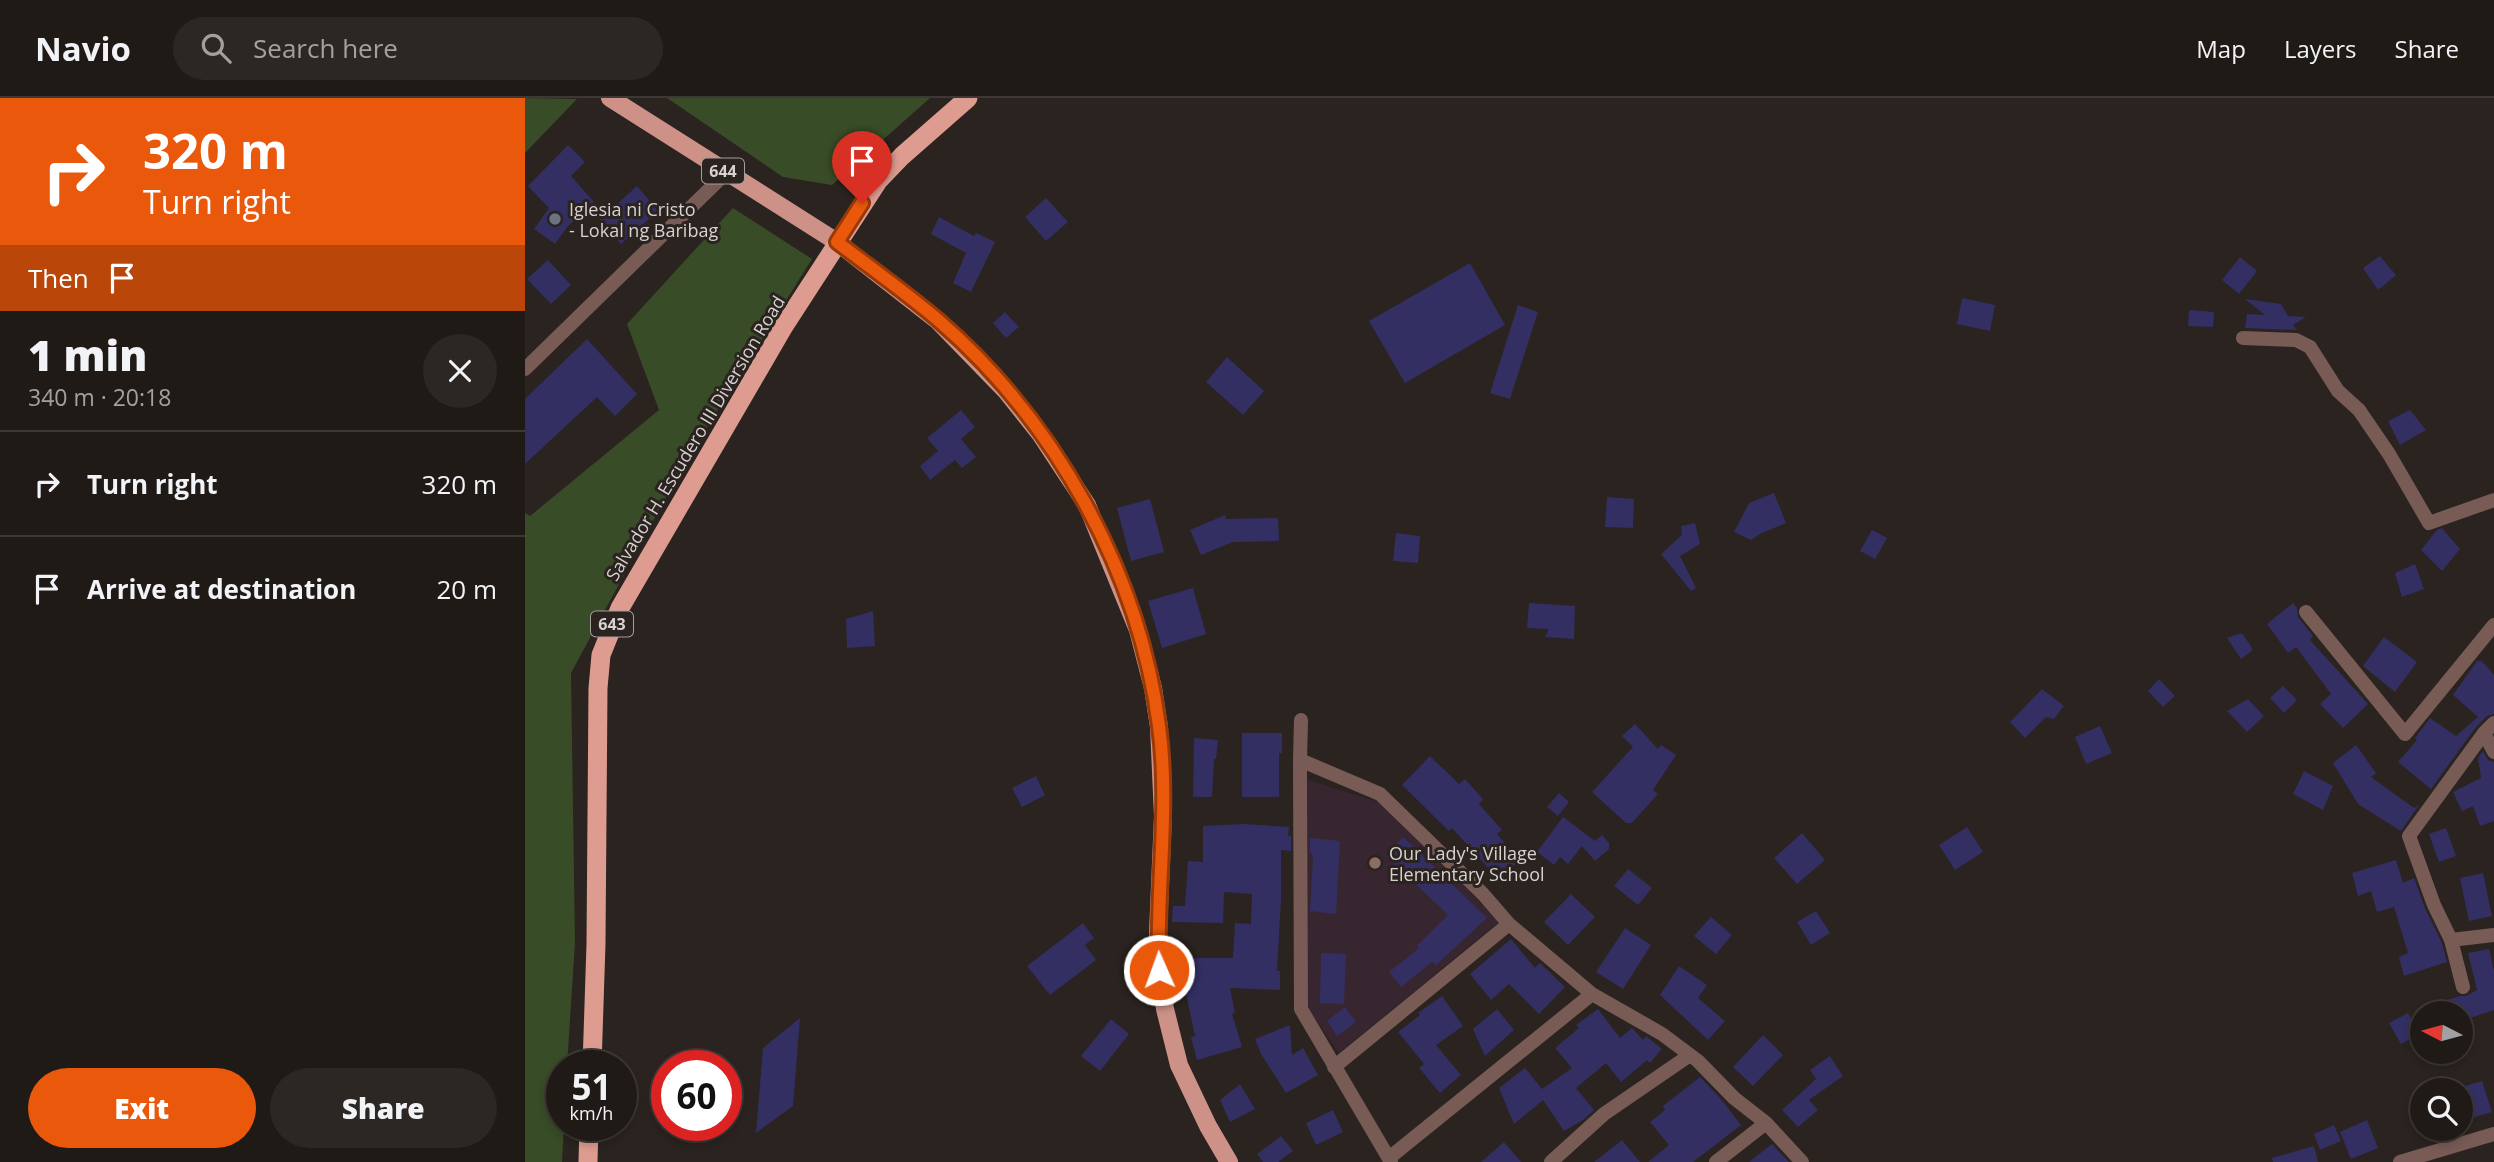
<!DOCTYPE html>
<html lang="en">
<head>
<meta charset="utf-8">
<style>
  body { margin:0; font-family:"Open Sans",sans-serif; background:#2d2724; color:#f1f3f6; height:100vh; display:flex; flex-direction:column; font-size:26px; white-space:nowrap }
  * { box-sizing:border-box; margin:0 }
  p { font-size:23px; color:#a2a1a1 }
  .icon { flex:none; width:38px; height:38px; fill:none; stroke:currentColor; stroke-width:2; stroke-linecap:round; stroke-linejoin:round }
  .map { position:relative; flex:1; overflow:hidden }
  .panel { display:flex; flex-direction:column; background:#201a17; width:525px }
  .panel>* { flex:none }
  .banner { background:#ea580c; color:#fff; overflow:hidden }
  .needle { width:46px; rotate:276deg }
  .fabs { position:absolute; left:1885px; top:903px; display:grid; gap:14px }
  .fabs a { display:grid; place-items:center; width:63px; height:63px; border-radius:50%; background:#201a17; box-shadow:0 4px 10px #0003,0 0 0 2px #3d3836; font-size:35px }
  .speed { position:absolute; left:21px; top:952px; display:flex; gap:14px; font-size:35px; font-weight:700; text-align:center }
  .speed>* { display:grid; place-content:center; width:91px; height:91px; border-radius:50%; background:#201a17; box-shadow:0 4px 10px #0003,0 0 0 2px #3d3836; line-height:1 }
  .speed small { font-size:18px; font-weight:400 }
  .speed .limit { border:10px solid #d22; background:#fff; color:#111 }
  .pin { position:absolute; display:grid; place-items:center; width:60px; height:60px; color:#fff; margin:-72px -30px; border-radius:50% 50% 50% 0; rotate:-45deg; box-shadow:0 0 7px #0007 }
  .pin .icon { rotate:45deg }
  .me { position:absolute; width:77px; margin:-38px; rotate:358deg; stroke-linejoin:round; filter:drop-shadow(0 0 5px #0008) }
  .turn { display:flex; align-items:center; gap:24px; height:147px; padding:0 28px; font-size:32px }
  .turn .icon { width:91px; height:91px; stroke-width:2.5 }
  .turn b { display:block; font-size:49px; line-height:60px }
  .then { display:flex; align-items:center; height:66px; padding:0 28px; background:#0003; gap:14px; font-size:26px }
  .round { display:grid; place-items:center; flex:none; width:74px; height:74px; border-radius:37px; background:#2d2724 }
  .overview { display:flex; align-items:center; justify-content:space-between; height:119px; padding:0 28px }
  h1 { font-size:42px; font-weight:800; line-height:52px }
  .action { display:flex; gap:14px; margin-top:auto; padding:14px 28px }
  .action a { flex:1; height:80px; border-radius:42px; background:#ea580c; color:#fff; font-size:28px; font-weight:800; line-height:80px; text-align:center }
  .action a+a { background:#2d2724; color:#f1f3f6 }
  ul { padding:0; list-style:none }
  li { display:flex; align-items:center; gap:21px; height:105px; padding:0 28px; border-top:2px solid #3d3836 }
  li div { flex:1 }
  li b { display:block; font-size:26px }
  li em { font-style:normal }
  header { display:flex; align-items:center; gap:42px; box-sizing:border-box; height:98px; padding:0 35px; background:#201a17; border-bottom:2px solid #3d3836 }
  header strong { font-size:33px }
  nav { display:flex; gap:38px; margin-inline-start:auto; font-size:24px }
  .search { width:490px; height:63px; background:#2d2724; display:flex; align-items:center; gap:18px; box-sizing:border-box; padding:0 24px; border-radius:38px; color:#a2a1a1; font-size:26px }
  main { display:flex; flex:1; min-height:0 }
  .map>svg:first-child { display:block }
  .education { fill:#37262f }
  .green { fill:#384c27 }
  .building { fill:#332f63 }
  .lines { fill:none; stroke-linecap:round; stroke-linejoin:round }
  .minor { stroke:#795b56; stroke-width:14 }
  .primary { stroke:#cd9187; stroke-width:18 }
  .trunk { stroke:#de9c90; stroke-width:19 }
  .route-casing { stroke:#983908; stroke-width:18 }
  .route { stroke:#ea580c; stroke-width:12 }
  .worship-dot { fill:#6b7280; stroke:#2a231f; stroke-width:2.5 }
  .education-dot { fill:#8d6e63; stroke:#2a231f; stroke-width:2.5 }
  .labels { text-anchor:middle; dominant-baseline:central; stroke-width:6; stroke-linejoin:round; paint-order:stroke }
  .shield { fill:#2a231f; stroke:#a39e9b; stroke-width:2 }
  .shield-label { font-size:16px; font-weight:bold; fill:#d7d2d0 }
  .poi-label { font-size:18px; fill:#d7d2d0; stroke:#2a231f; text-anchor:start }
  .street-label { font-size:18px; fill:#d7d2d0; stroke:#2a231f }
</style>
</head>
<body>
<header>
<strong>Navio</strong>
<div class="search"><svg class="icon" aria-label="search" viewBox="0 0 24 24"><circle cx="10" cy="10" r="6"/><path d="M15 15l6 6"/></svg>Search here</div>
<nav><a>Map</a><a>Layers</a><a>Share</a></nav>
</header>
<main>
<section class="panel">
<div class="banner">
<div class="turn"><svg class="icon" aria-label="right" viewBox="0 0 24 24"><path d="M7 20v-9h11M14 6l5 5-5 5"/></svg><div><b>320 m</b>Turn right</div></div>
<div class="then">Then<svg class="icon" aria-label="arrive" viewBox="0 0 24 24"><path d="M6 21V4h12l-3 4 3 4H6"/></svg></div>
</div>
<div class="overview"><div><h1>1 min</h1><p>340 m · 20:18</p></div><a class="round"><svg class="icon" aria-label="close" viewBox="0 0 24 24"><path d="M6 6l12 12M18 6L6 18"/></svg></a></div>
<ul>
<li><svg class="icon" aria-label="right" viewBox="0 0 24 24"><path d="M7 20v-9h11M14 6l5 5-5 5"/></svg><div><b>Turn right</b></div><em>320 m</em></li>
<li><svg class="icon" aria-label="arrive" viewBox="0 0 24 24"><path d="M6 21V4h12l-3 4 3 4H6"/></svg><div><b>Arrive at destination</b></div><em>20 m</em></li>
</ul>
<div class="action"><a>Exit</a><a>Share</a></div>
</section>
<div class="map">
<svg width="1969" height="1064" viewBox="0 0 1969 1064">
  <rect width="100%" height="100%" fill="#2a231f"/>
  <path class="education" d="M783,682l77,24 114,118 -160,131 -32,-46z"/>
  <path class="green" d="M0,0l52,1 -52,54z
    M142,0h263l-98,87 -49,-8z
    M208,110l79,51 -127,203 -114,211 4,270 -8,123h-5v59h2l-2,37h-37v-649l5,3 129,-106 -32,-86z"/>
  <path class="building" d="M43,47l17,17 -14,14 23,26 -26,24 -13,18 -21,-15 15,-21 -21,-22z
    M112,88l21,25 -37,33 -22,-24z
    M521,100l22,24 -22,19 -21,-24z
    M414,119l35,19 2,-3 19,9 -24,50 -18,-9 13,-30 -35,-19z
    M1855,158l16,19 -18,15 -15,-22z
    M1715,159l17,14 -18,23 -17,-14z
    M23,162l23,25 -20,19 -24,-25z
    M945,165l35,62 -100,58 -36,-62z
    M1437,200l33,7 -5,26 -33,-7z
    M1720,201l36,5 7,12 18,1 -13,8 4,5 -52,-2 2,-14 18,1z
    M993,207l20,7 -28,87 -20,-6z
    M1664,212l25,2 -1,15 -25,-1z
    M480,214l14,15 -13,11 -13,-15z
    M62,241l50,55 -22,22 -18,-19 -72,67v-65z
    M702,259l37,34 -21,24 -37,-33z
    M436,312l14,17 -14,12 15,18 -14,11 -7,-8 -25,20 -10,-14 18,-15 -11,-13z
    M1885,312l16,20 -26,15 -12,-24z
    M1249,395l12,30 -26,11 -9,6 -17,-8 15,-29z
    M1082,399l27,2 -1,29 -28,-1z
    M625,401l14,53 -33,9 -14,-53z
    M700,417l1,4 52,-1 1,23 -46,1 -32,13 -11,-25z
    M1170,425l5,21 -20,12 16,32 -5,3 -30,-37 21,-19 -1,-9z
    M1917,430l18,21 -18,22 -21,-21 16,-20z
    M1347,432l15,8 -12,21 -15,-8z
    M871,435l24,3 -2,27 -25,-2z
    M1890,466l9,25 -22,8 -7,-24z
    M668,490l13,46 -44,14 -14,-47z
    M1004,505l46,3 -1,33 -29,-2 4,-8 -22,-1z
    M1768,505l4,5 1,9 15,19 -3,4 58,64 -25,24 -23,-24 11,-10 -35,-47 -8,6 -21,-29z
    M348,513l2,35 -28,2 -1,-29z
    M1713,536h5l10,16 -12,9 -14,-21z
    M1859,539l33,25 -22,30 -32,-26z
    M1952,563h5l12,14v39l-7,2 -11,11 -45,62 -33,-27 19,-22 -2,-2 15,-20 26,18 22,-19 -25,-22z
    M1634,581l16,17 -12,11 -15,-16z
    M1758,588l14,14 -13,13 -14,-15z
    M1517,591l22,17 -10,13 -8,-2 -21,21 -15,-16z
    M1723,601l16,17 -17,16 -20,-21z
    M1110,626l23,25 3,-4 15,10 -23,35 5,4 -26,29h-6l-34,-31 41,-45 -11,-11z
    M1575,628l12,27 -26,11 -11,-27z
    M717,635h40v20h-3v44h-37z
    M669,640l24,2 -2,19h-2l-2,38h-19z
    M1831,647l20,28 -5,4 43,31 5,-3 -18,26 -43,-27 -25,-41z
    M1958,653l5,9 6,2v59l-14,5 -7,-20 -11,5 -9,-19 28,-14 -3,-20z
    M905,658l29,28 6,-5 18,20 -4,5 23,26 -5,4 23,26 -21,20 -47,-52 -3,3 -47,-46z
    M1779,673l29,15 -10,24 -30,-16z
    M511,678l9,19 -23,12 -10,-19z
    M1034,695l10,9 -11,14 -11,-9z
    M1038,719l32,24 7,-6 7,8v6l-14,12 -13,-15 -14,18 -8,-7 -6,8 -17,-13z
    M719,726l45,3 -1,9h3v15l-10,-1v49l-4,72h3v19l-50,-2 5,25 -3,1 10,33 -45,13 -6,-23 4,-1 -9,-43h2l1,-35h44l2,-35 16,1 1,-30 -28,-2 -1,31 -51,-1 1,-16h12l3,-45 15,1v-36z
    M1442,729l16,25 -28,18 -16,-25z
    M1921,730l10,28 -17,6 -10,-28z
    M1277,735l23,27 -28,24 -23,-26z
    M878,739l84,81 -51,47 -4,-3 -31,25 -12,-15 30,-24 -2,-2 31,-31 -62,-59z
    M785,740l30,3 -4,73 -26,-3 3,-52 -1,-6h-2z
    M1871,762l7,23 11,-5 11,30 17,35 5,19 -43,14 -5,-19 9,-4 -14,-46 -17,5 -6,-21 -13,5 -6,-23z
    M1103,771l24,19 -14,17 -24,-19z
    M1958,775l9,43 -23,5 -9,-43z
    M1046,796l24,23 -27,28 -24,-23z
    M1291,813l14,22 -19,12 -14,-23z
    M1186,819l21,18 -16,19 -22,-18z
    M558,825l11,15 -9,7 11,15 -46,35 -23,-29z
    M1100,830l26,17 -28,44 -27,-17z
    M986,841l24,29 5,-5 25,24 -26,27 -30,-30 -18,16 -21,-26z
    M1964,851l5,22v39l-33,11v-8h-45l-1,-3 45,-14h6l11,-6 -9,-37z
    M796,855l25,1 -2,50 -24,-1z
    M1154,868l28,19 -9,13 27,23 -17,19 -48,-45z
    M917,898l21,30 -27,19 25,30 -21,18 -21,-25 5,-4 -26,-32 22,-17 -2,-2z
    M820,909l11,15 -19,14 -10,-15z
    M972,911l17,21 -29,26 -12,-27z
    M1073,911l22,29 12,-10 11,12 3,-4 16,13 -12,14 -3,-3 -26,22 -15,-19 -30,25 18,22 -11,10 -19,11 -21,-31 -29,24 -15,-36 26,-20 17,21 30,-21 -17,-20 24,-20 -3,-3z
    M1883,915l11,21 -18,10 -12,-21z
    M275,920l-7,88 -37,27 7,-85z
    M586,921l18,15 -29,37 -19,-15z
    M765,927l2,30 11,-7 15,27 -32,18 -25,-39 -6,-15z
    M1238,937l20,20 -30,31 -20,-19z
    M1305,958l13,20 -34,24 9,10 -20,17 -16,-17 34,-31 -6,-9z
    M1175,979l21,22 20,26 -48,37h-45l21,-17 -19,-23 15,-12 -2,-4z
    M1957,983l10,31 -20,6 -10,-31z
    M715,986l15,25 -25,13 -10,-22z
    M808,1012l10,22 -27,13 -10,-22z
    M1842,1022l11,28 -27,11 -11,-27z
    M1809,1027l7,16 -21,9 -6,-16z
    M756,1038l12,15 -15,11h-15l-6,-8z
    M1097,1042l18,22h-46z
    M979,1044l17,20h-40z
    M1247,1046l17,18h-40z
    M1789,1048l4,16h-45l-1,-4z"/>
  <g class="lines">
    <path class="minor" d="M1718,240l53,2 14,7 28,44 21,19 30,44 40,69 65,-23
      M0,271l201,-196
      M1781,514l99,122 89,-109
      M776,622l-1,40 1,249 90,153
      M1959,635l10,19
      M775,662l80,34 103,100 26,30 83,70 70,40 36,27 36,37 32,25 36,39
      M1926,842l43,-5
      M1938,889l-12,-47 -17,-35 -25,-69 75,-103 10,-10
      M809,969l175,-143
      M864,1060l203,-164
      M1026,1064l53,-48 86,-59
      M1191,1064l50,-39
      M1875,1064l94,-28"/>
    <path class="primary" d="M85,0l227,144 101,79 68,70 35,44 46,70 51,125 15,58 6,39 4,89 -5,116 1,38 6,39 14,56 29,61 21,36"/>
    <path class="trunk" d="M67,968l4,-122 2,-256 3,-33 19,-47 164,-282 94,-145 24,-25 66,-58
      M63,1064l1,-37"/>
  </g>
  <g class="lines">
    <g class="route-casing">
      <path id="route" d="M337,105l-25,39c34,26 69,51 101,78 117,101 201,252 221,406 11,81 -3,163 0,244"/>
    </g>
    <use href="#route" class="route"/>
  </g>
  <circle class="worship-dot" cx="30" cy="121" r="7"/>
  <circle class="education-dot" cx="850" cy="765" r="7"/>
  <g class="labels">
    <g class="shield">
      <rect x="177" y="60.5" width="42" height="25" rx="5"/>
      <rect x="66" y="513.5" width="42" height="25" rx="5"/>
    </g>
    <g class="shield-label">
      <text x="198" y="73">644</text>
      <text x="87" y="526">643</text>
    </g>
    <g class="poi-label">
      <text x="44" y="111">Iglesia ni Cristo<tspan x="44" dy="21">- Lokal ng Baribag</tspan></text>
      <text x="864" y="755">Our Lady's Village<tspan x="864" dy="21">Elementary School</tspan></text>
    </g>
    <g class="street-label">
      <text transform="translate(170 340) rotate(-59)">Salvador H. Escudero III Diversion Road</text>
    </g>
  </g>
</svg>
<div class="fabs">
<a><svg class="needle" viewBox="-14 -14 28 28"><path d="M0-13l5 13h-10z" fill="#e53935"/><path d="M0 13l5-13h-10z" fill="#a2a1a1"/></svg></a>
<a><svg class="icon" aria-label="search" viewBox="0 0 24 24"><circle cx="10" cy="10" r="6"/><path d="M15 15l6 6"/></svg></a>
</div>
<div class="speed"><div>51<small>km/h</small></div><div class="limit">60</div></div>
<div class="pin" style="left:337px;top:105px;background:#d93025"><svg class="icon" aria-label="arrive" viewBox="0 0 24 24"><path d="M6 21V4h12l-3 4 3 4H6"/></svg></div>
<svg class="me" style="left:634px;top:872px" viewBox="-20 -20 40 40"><circle r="17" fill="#ea580c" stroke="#fff" stroke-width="3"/><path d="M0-11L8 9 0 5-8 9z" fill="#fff"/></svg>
</div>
</main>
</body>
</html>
